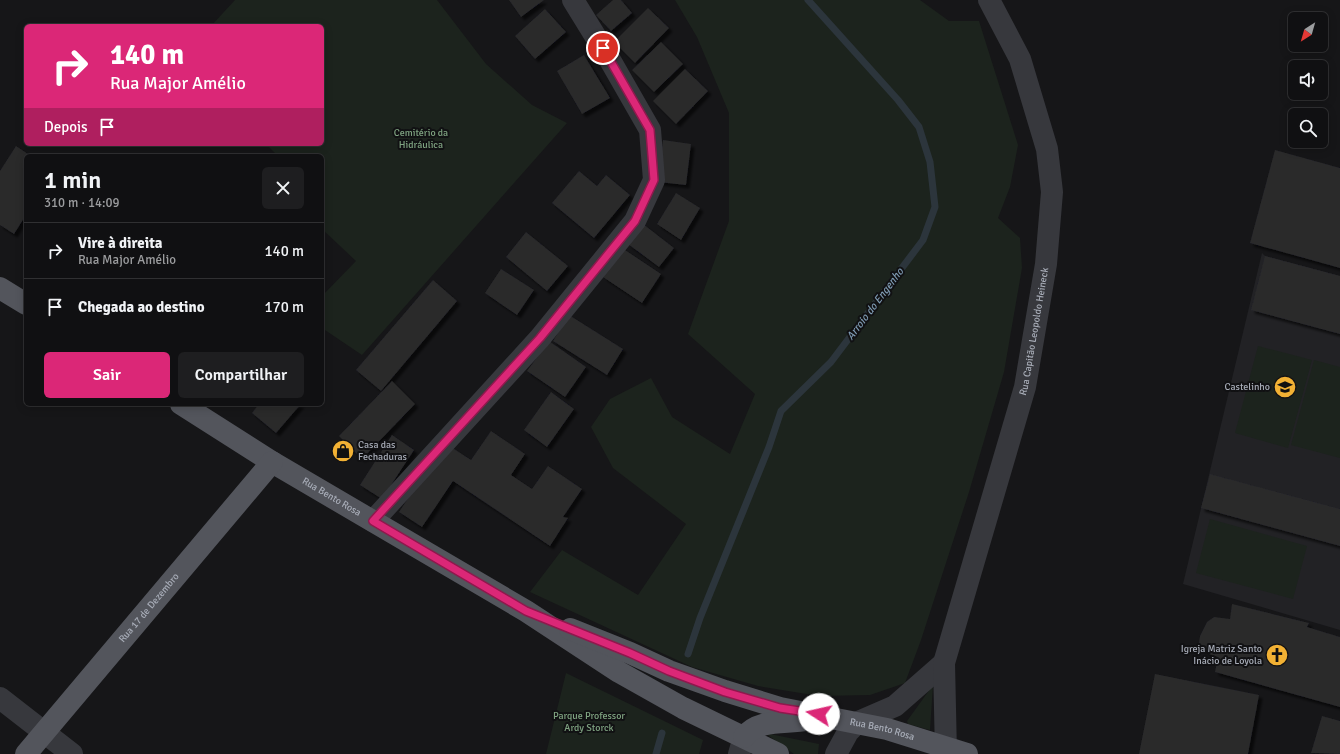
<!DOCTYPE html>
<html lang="pt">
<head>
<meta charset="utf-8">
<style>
  body { margin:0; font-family:Signika,sans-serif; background:#1e1e20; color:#f1f3f6; height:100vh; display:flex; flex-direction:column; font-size:15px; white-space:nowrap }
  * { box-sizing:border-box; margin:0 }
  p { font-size:13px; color:#9c9d9f }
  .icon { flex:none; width:22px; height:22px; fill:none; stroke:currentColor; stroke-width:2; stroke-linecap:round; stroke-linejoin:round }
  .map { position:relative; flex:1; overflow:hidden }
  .side { position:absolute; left:24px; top:154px; width:300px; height:252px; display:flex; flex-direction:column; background:#101012; border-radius:6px; box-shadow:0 2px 10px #0003,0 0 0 1px #303032 }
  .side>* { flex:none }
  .top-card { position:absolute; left:24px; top:24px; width:300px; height:122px; border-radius:6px; box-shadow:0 2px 10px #0003,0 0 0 1px #303032; background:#db2777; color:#fff; overflow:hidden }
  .needle { width:26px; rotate:217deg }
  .fabs { position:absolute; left:1288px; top:12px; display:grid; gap:8px }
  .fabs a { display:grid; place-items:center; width:40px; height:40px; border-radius:6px; background:#101012; box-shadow:0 2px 10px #0003,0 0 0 1px #303032; font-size:20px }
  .pin { position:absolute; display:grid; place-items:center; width:34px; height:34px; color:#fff; margin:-17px; border:2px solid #fff; border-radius:50%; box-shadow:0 1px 4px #0007 }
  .me { position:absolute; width:44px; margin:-22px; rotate:280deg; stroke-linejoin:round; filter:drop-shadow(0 0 3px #0008) }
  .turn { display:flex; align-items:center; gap:14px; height:84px; padding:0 20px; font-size:18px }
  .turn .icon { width:52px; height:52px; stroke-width:2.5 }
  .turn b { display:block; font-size:28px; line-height:34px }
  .then { display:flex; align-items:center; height:38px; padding:0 20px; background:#0003; gap:8px; font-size:15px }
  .round { display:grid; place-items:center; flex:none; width:42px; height:42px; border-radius:6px; background:#1e1e20 }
  .head { display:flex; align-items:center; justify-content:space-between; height:68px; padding:0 20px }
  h1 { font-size:24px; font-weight:600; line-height:30px }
  .action { display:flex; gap:8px; margin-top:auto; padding:8px 20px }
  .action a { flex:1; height:46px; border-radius:6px; background:#db2777; color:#fff; font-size:16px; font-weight:600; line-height:46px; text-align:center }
  .action a+a { background:#1e1e20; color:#f1f3f6 }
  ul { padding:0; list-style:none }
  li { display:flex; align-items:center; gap:12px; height:56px; padding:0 20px; border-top:1px solid #303032 }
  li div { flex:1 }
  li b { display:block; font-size:15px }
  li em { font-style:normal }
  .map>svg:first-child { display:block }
  .built { fill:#222225 }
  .green { fill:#1c231d }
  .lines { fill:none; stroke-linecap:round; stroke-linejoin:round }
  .stream { stroke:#2c353c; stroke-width:7 }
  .building { fill:#29292c; filter:url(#shadow) }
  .minor { stroke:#37383d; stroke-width:22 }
  .major { stroke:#53555c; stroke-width:22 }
  .route-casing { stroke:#8e194d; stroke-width:10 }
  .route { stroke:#db2777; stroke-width:7 }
  .labels { text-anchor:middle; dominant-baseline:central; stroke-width:4; stroke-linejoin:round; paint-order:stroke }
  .park-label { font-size:10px; fill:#7fa381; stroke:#111113 }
  .street-label { font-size:10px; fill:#a8adb8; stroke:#111113 }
  .poi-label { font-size:10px; fill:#a8adb8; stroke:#111113; text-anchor:end }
  .water-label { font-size:11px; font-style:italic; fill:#7f9bb3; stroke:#111113 }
</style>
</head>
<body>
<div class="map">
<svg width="1340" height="754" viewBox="0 0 1340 754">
  <defs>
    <filter id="shadow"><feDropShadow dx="3.5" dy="3.5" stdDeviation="1" flood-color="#0009"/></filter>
  </defs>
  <rect width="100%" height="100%" fill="#161618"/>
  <path class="built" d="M1262,253l3,3 75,20v354l-157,-46z"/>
  <path class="green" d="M235,0h202l49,64 46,41 35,18 -205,232 -40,-27v-32l34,-35 -34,-32v-73h-44l-12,-12h56v-118h-111z
    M675,0h245l29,21h30l39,124 -8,42 -12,31 22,20 2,30 -18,104 -35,120 -48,148 -16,43 -35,12 -51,1 -61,-10 -66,-19 -162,-75 32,-42 76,45 48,-71 -73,-56 -22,-41 19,-28 41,-21 21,39 58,37 25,-60 -67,-60 41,-113v-108l-32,-76z
    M1258,346l54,14 -24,88 -53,-15z
    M1314,360l26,7v91l-49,-13z
    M1210,519l97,27 -14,53 -97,-26z
    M566,673l137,67 -4,14h-153z
    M933,685l-3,45 -22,-6 -1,-3z
    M765,733l54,11 -1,10h-24z"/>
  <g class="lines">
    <path class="stream" d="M688,654l12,-36 69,-171 12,-36 50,-49 92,-122 12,-33 -5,-45 -11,-35 -21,-27 -90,-100
      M656,754l6,-21"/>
  </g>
  <path class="building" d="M509,0h35l-23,17z
    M613,0h8l11,13 -21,18 -15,-16z
    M648,8l21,20 -34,35 -21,-21z
    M545,9l21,23 -31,27 -20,-23z
    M661,42l22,22 -29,28 -22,-22z
    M584,55l26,43 -28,16 -25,-43z
    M685,69l23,22 -32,33 -23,-23z
    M663,140l28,4 -5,41 -28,-3z
    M16,146l15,10h-5v59l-12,19 -14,-9v-54z
    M1275,150l65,18v100l-90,-25z
    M579,171l18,15 9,-11 24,20 -36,43 -42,-35z
    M676,193l24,15 -19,32 -24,-16z
    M643,224l31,24 -15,19 -31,-23z
    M526,232l42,34 -21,25 -41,-34z
    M622,248l39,26 -19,29 -39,-26z
    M1265,256l75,20v58l-89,-24z
    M501,269l33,21 -17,25 -32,-22z
    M433,280l24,21 -76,90 -25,-21z
    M569,315l54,34 -16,26 -54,-34z
    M549,341l37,26 -21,30 -38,-26z
    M392,381l23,23 -53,55 -23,-23z
    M551,392l23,17 -27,38 -23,-17z
    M259,404h42l-25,29 -24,-20z
    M491,431l34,23 -14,21 21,14 16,-23 34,23 -19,28 5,1 -18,28 -97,-65 -31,46 -23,-15 46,-69 26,17z
    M392,435l22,15 -32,49 -22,-14z
    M1210,474l130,35v37l-139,-38z
    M1232,604l77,19 -2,4 33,10v70l-125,-35 3,-15 -9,-3 -6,-5 -4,-6 1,-7 7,-14 7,-5 16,2z
    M1155,674l104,21 -11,59h-109z
    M1322,716l18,5v33l-29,-1z"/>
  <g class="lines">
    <g class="minor">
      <path d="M373,521l167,-183 95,-117 19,-41 -4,-50 -40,-70 -37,-60"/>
      <path d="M0,698l72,56"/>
      <path d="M739,754l5,-17"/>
      <path d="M836,754l12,-22 10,-10 37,-16 49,-43"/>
      <path id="s1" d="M946,754l-2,-91 81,-276 21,-123 6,-72 -5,-43 -27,-90 -31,-59"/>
    </g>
    <g class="major">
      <path d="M0,288l26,16"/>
      <path id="s2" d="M181,404l91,58 254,149 93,61 64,36 95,46"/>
      <path id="s3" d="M570,629l60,24 39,18 56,20 55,17 107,21 80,25"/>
      <path d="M744,737c15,-19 41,-13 63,-17"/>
      <path id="s4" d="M26,754l246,-292"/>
    </g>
  </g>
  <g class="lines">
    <g class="route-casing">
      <path id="route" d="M603,48l47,82 4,50 -19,41 -95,117 -167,183 153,90 104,42 39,18 56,21 55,16 39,6"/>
    </g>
    <use href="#route" class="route"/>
  </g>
  <defs>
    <g id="school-disc" transform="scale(1.15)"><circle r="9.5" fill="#f2b134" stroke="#111113"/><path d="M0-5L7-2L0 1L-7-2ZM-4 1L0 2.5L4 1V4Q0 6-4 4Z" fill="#111"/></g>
    <g id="shop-disc" transform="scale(1.15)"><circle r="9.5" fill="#f2b134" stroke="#111113"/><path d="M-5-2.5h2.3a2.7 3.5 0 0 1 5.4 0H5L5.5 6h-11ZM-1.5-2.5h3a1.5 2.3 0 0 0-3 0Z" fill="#111"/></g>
    <g id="church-disc" transform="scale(1.15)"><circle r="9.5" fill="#f2b134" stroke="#111113"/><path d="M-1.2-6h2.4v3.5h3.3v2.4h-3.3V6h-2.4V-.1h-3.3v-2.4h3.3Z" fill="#111"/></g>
  </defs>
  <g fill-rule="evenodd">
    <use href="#school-disc" x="1285" y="387"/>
    <use href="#shop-disc" x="343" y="451"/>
    <use href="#church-disc" x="1277" y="655"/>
  </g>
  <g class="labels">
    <g class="park-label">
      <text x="421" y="133">Cemitério da<tspan x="421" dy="12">Hidráulica</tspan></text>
      <text x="589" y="716">Parque Professor<tspan x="589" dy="12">Ardy Storck</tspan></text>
    </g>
    <g class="street-label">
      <text stroke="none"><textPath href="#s1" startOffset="435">Rua Capitão Leopoldo Heineck</textPath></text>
      <text stroke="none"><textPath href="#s2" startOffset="177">Rua Bento Rosa</textPath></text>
      <text stroke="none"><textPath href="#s4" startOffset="191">Rua 17 de Dezembro</textPath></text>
      <text stroke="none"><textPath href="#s3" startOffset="329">Rua Bento Rosa</textPath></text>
    </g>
    <g class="poi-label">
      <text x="1270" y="387">Castelinho</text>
      <text x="358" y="445" text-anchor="start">Casa das<tspan x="358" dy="12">Fechaduras</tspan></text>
      <text x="1262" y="649">Igreja Matriz Santo<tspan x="1262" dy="12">Inácio de Loyola</tspan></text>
    </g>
    <g class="water-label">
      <text transform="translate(875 304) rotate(-53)">Arroio do Engenho</text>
    </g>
  </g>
</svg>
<div class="fabs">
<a><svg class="needle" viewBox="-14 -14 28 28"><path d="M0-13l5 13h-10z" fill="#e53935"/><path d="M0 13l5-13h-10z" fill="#9c9d9f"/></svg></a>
<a><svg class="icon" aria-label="sound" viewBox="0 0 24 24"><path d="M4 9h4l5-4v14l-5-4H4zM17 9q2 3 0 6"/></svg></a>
<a><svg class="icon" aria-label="search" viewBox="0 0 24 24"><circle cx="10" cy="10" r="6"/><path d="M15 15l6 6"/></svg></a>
</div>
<div class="pin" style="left:603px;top:48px;background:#d93025"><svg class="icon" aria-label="arrive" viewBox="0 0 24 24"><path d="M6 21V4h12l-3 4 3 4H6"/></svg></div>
<svg class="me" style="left:819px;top:714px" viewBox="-20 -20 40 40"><circle r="19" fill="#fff"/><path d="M0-13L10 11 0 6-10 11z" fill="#db2777"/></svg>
<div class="top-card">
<div class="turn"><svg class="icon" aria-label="right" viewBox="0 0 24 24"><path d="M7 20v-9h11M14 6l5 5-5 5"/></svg><div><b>140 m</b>Rua Major Amélio</div></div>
<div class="then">Depois<svg class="icon" aria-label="arrive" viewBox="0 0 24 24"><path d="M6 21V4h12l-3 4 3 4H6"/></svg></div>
</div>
<section class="side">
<div class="head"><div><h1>1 min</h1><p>310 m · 14:09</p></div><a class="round"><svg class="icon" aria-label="close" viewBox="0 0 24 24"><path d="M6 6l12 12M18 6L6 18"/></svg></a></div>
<ul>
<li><svg class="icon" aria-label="right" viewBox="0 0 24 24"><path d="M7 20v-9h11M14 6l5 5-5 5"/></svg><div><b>Vire à direita</b><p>Rua Major Amélio</p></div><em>140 m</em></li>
<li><svg class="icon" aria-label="arrive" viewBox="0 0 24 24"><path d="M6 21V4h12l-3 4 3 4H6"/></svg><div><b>Chegada ao destino</b></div><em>170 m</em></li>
</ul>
<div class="action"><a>Sair</a><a>Compartilhar</a></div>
</section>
</div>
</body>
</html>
